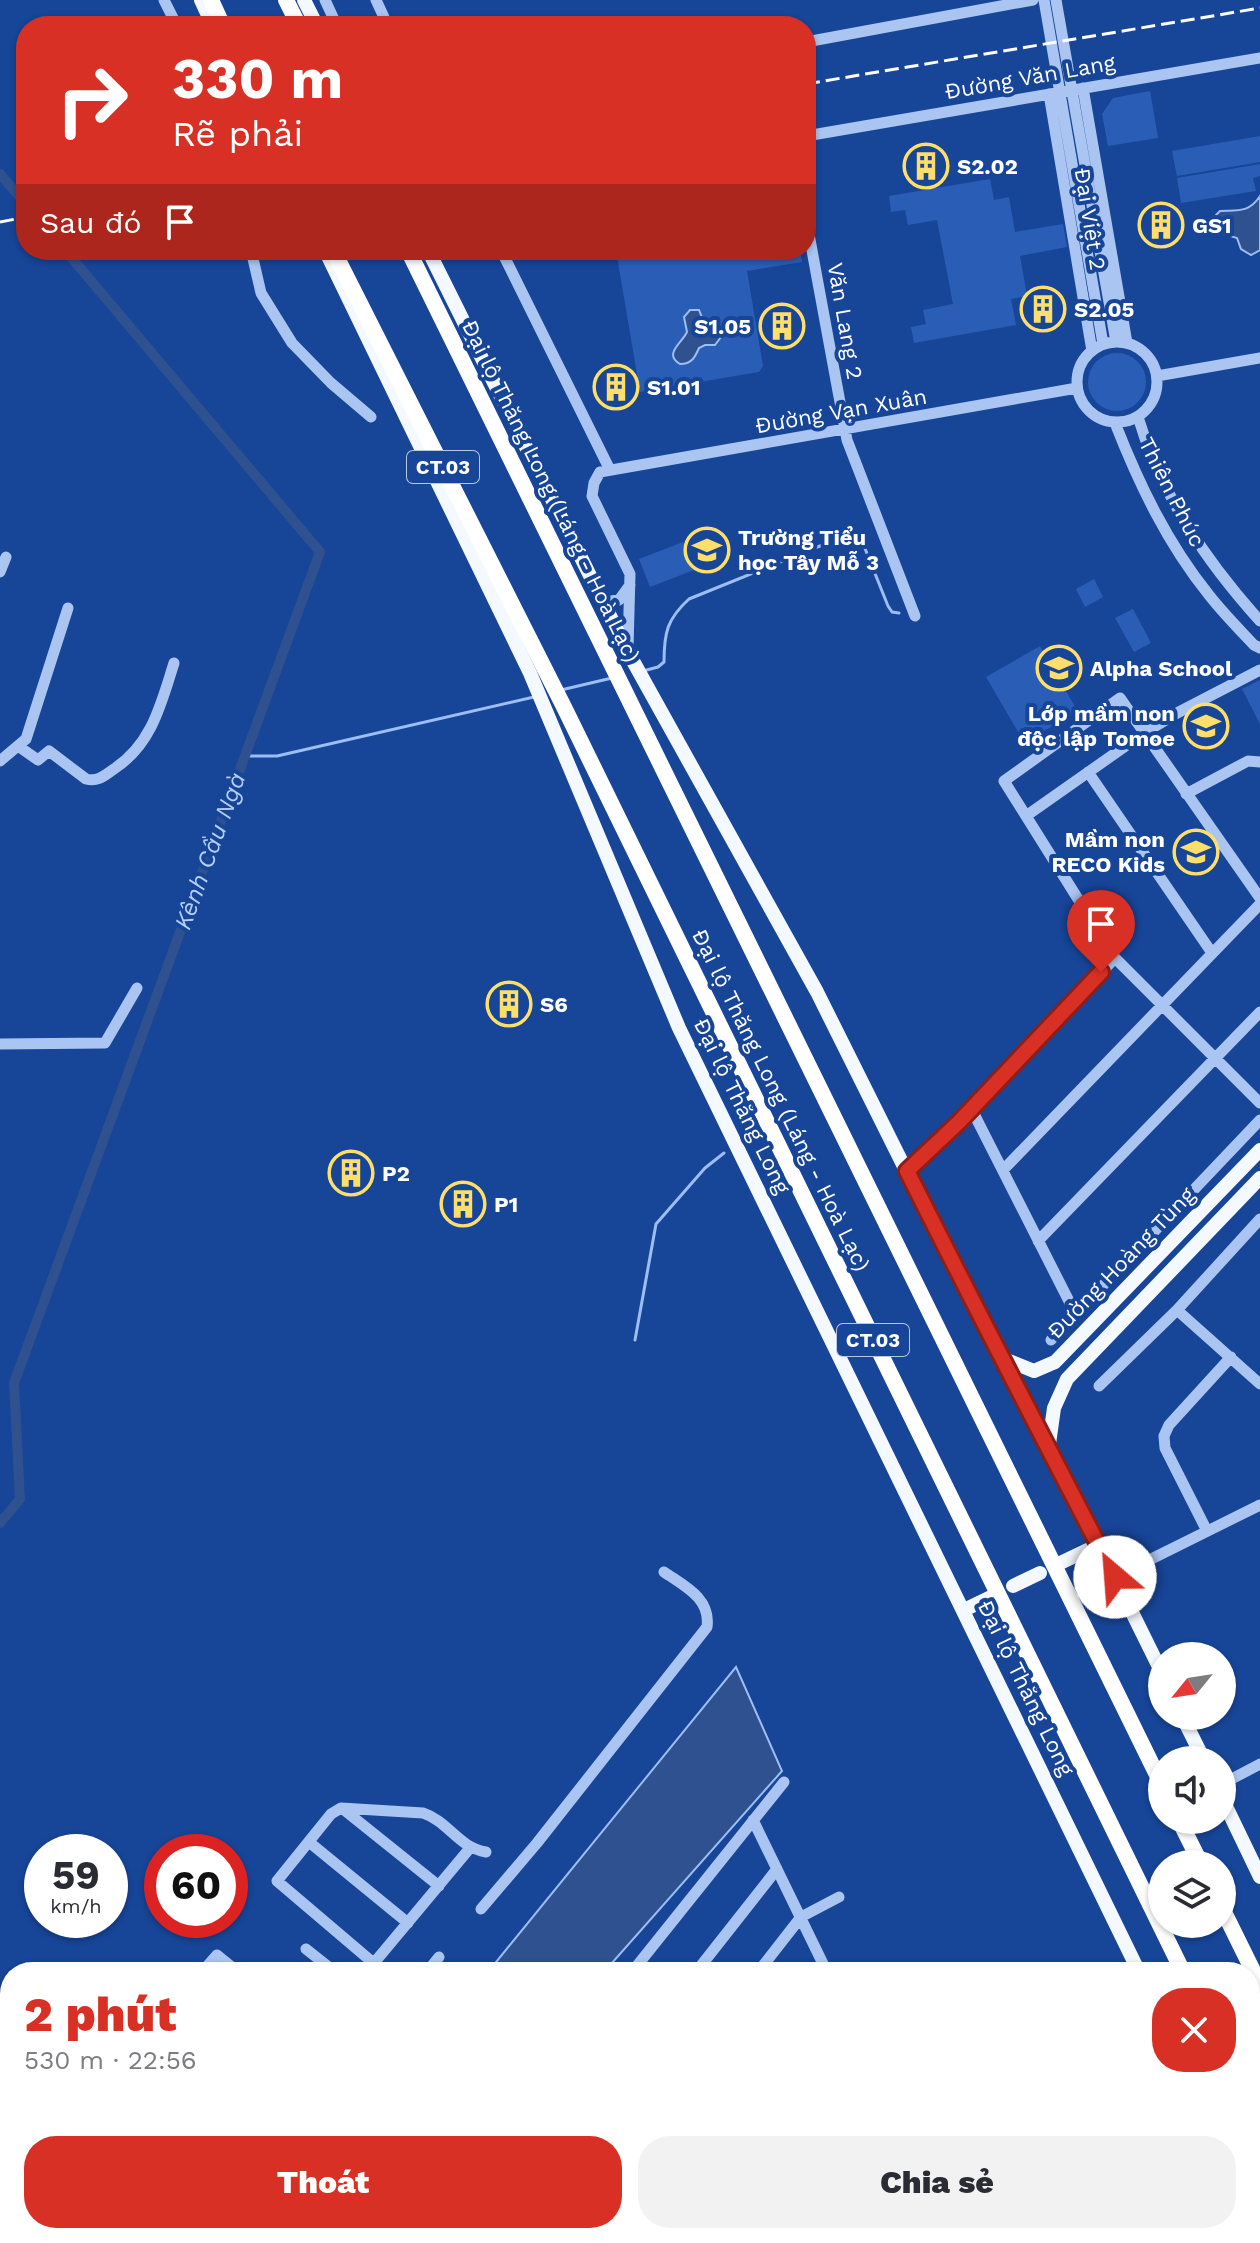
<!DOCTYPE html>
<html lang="vi">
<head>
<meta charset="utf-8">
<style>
  body { margin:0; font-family:"Work Sans",sans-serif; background:#f2f2f3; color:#2b2b33; height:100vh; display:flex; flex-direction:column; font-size:30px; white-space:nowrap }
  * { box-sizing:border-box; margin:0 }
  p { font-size:26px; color:#7c7c81 }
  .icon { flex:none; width:44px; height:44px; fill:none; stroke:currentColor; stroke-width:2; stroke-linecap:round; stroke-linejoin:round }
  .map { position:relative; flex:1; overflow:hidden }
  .details { position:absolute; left:0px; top:1962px; width:1260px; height:282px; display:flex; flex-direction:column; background:#fff; border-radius:32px 32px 0 0; box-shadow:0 2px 6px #0004 }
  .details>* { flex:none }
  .guide { position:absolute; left:16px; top:16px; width:800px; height:244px; border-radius:32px; box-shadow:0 2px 6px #0004; background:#d93025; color:#fff; overflow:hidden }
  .needle { width:52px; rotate:240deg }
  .controls { position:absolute; left:1148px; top:1642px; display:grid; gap:16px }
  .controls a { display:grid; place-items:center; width:88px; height:88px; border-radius:50%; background:#fff; box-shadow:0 2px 6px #0004; font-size:40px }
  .speed { position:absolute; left:24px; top:1834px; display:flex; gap:16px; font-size:40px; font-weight:700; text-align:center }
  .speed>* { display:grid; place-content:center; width:104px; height:104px; border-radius:50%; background:#fff; box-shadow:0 2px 6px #0004; line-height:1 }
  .speed small { font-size:20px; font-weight:400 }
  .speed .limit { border:12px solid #d22; background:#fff; color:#111 }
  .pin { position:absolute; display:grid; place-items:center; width:68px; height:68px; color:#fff; margin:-82px -34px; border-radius:50% 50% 50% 0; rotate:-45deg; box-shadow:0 0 8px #0007 }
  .pin .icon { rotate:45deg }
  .me { position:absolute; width:88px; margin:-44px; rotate:333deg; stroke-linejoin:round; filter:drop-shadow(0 0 6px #0008) }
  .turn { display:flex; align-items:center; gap:28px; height:168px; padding:0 24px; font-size:36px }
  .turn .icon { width:104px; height:104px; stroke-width:2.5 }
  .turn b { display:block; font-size:56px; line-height:68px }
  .then { display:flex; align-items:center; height:76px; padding:0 24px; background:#0003; gap:16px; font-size:30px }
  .round { display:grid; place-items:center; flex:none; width:84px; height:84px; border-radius:32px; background:#f2f2f3 }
  .summary { display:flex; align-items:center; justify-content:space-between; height:136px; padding:0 24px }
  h1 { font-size:48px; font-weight:800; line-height:60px; color:#d93025 }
  .primary-button { display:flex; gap:16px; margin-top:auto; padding:16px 24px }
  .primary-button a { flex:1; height:92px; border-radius:32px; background:#d93025; color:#fff; font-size:32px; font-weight:800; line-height:92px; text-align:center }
  .primary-button a+a { background:#f2f2f3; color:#2b2b33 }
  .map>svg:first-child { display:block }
  .green { fill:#2a5eb6 }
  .water { fill:#30518f; stroke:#9cbef4; stroke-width:2 }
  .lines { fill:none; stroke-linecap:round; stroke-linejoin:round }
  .stream { stroke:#9cbef4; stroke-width:3 }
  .canal { stroke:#30518f; stroke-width:10 }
  .minor { stroke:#aac5f2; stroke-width:11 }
  .major { stroke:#f4f8ff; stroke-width:14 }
  .highway { stroke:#fff; stroke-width:16 }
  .rail { stroke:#fff; stroke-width:3; stroke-dasharray:14 6; stroke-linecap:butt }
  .route-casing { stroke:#8d1f18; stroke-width:20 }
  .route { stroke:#d93025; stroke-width:14 }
  .labels { text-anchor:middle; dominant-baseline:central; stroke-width:8; stroke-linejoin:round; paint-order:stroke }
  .shield { fill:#174598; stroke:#b9c7e0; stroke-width:2 }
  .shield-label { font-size:20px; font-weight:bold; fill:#fff }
  .street-label { font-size:22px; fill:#fff; stroke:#174598 }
  .poi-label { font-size:22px; font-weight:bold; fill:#fff; stroke:#174598; text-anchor:start }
  .water-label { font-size:24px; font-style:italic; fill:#b6cff8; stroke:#174598 }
</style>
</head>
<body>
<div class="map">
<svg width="1260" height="2243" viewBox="0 0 1260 2243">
  <rect width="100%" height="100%" fill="#174598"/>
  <path class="green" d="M1150,91l8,47 -50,8 -6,-32 11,-16z
    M1260,136v26l-83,14 -5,-25z
    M1260,164v12l-7,2 3,13 -75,12 -4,-25z
    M990,179l4,21 15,-3 6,35 48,-8 4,23 -47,9 7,40 -16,3 5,26 -102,18 -3,-16 15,-3 -3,-14 30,-6 -16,-84 -29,5 -3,-15 -14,2 -2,-16z
    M616,250h184l2,12 -55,9 16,95 -4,6 -119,20z
    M1088 382a29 29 0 1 1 58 0a29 29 0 1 1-58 0Z
    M683,542l11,28 -44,17 -11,-28z
    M1094,579l9,18 -18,10 -9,-18z
    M1133,609l18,34 -17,9 -19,-34z
    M1040,646l38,66 -54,30 -38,-65z
    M1260,680v44l-18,-35z"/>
  <path class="water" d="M1260,196v54l-9,5 -10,-6 -4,-11 -23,-7 -2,-12 8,-8c18,-1 29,2 40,-15z
    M690,310h9l6,15 11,2 5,10 -6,8h-10l-6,3c-4,9 -7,16 -19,16 -17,-10 2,-21 7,-32l-3,-15z
    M736,1667l46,104 -178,201h-116z"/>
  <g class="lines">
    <path class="stream" d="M643,671l15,-4 6,-5c0,-29 3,-43 25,-63l163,-66 5,1 5,7 26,65 4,6 7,1
      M561,690l51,-12
      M245,756h32l257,-59
      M635,1340l21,-116 49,-56 19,-15"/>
    <path class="canal" d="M0,174l26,30
      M0,1523l20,-24 -6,-116 306,-831 -255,-302"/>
    <path class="minor" d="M164,0l13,26
      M325,0l12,26
      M376,0l12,26
      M1044,0l59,344
      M1056,0l60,342
      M806,42l227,-42
      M1083,88l44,255
      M1049,94l43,257
      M806,136l454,-78
      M806,218l41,222 68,176
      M251,250l10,43 31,50 39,40 40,34
      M501,250l109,220
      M1077 382a40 40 0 1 1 80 0a40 40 0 1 1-80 0Z
      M1157,376l103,-18
      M1138,417c23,78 68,144 122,204
      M1115,423c24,61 52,120 94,172 14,18 30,34 45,50l6,3
      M0,572l6,-15
      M602,602l17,-2 11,-15
      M628,648l2,-74 -38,-78 2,-13 6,-11 477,-84
      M18,746l20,14 11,-9 37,28c12,3 18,-3 28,-10 38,-25 47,-65 60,-106
      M0,761l26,-22 42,-131
      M1088,772l124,181
      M1186,794l62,-33 12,1
      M1026,816l118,-83 35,-21 81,-42
      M1260,898l-140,-200 -116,83 111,177 145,145
      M0,1044l105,-1 32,-55
      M971,1108l104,205
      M1003,1170l257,-266
      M907,1171l52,-49 156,-164
      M1038,1241l222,-229
      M1177,1310l83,74
      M1051,1340l209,-220
      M1099,1386l78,-76 83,-91
      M1207,1531l-42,-83 -1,-12 5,-11 62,-68
      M1115,1577l145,-72
      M1222,1784l38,-20
      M343,1809l96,77
      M753,1820l74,152
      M309,1842l99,81
      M481,1909l56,-66 170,-216c4,-29 -23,-41 -43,-55
      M306,1949l29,23
      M374,1963l96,-115
      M638,1965l27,7
      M202,1972l15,-17 21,17
      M384,1972l-107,-91 54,-67 10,-6 82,5c25,8 36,35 63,39
      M427,1972l12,-15
      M632,1972l152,-190
      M696,1972l81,-103
      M758,1972l43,-55 38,-20
      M484,2234l5,9
      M553,2234l4,9
      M577,2234l4,9
      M676,2234l5,9
      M903,2234l5,9
      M188,2243l8,-9
      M249,2243l9,-9
      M377,2243l8,-9
      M628,2243l17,-9
      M710,2243l16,-9
      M830,2243l16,-9
      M964,2243l17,-9"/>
    <path class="major" d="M201,0l12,26
      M304,0l13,26
      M325,250l205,423 149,355 460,944
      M428,250l200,402 189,340 182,365 81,150 82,166
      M999,1357l35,14 21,-9 205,-212
      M1049,1444l5,-36 13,-29 193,-201
      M1056,1565l42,-20
      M1013,1586l27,-13
      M964,1610l29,-14
      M1182,1716l22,44
      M1222,1798l38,79
      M1250,2064l10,-5
      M1250,2202l10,21
      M273,2243l8,-9
      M288,2243l9,-9
      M337,2243l8,-9
      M352,2243l9,-9"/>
    <path class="highway" d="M211,0l12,26
      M286,0l13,26
      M333,250l231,457 619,1265
      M408,250l754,1535
      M1179,1820l22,44
      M1222,1908l38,77
      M1250,2108l10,21"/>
    <path class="rail" d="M806,84l454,-76
      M0,222l26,-5"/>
  </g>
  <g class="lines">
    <g class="route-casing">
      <path id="route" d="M1101,972l-142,150 -52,49c68,136 138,271 208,406"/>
    </g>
    <use href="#route" class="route"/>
  </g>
  <defs>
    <g id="building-ring" transform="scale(2.3)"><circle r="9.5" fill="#174598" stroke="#ffdf6a" stroke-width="1.5"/><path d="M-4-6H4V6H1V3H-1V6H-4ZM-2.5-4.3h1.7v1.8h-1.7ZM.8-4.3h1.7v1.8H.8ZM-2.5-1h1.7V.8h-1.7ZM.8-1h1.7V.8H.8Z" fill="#ffdf6a"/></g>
    <g id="school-ring" transform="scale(2.3)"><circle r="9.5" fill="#174598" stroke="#ffdf6a" stroke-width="1.5"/><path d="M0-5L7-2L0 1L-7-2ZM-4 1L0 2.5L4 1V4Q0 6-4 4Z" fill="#ffdf6a"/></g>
  </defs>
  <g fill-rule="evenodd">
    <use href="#building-ring" x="926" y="166"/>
    <use href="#building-ring" x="1161" y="225"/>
    <use href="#building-ring" x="1043" y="309"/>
    <use href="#building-ring" x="782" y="326"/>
    <use href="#building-ring" x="616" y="387"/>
    <use href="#school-ring" x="707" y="550"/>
    <use href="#school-ring" x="1059" y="668"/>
    <use href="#school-ring" x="1206" y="726"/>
    <use href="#school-ring" x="1196" y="852"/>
    <use href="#building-ring" x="509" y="1004"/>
    <use href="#building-ring" x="351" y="1173"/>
    <use href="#building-ring" x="463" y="1204"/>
  </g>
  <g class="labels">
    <g class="shield">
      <rect x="407" y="451" width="72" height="32" rx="6"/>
      <rect x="837" y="1324" width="72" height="32" rx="6"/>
    </g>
    <g class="shield-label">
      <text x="443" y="467">CT.03</text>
      <text x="873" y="1340">CT.03</text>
    </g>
    <g class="street-label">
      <text transform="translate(1030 77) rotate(-10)">Đường Văn Lang</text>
      <text transform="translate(1090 219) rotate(81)">Đại Việt 2</text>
      <text transform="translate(845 321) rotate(80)">Văn Lang 2</text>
      <text transform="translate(841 411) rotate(-10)">Đường Vạn Xuân</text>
      <text transform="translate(551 491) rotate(64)">Đại lộ Thăng Long (Láng - Hoà Lạc)</text>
      <text transform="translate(1172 492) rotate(63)">Thiên Phúc</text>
      <text transform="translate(781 1100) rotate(64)">Đại lộ Thăng Long (Láng - Hoà Lạc)</text>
      <text transform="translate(742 1106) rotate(64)">Đại lộ Thăng Long</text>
      <text transform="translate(1121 1263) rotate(-46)">Đường Hoàng Tùng</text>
      <text transform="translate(1026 1688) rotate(64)">Đại lộ Thăng Long</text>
    </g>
    <g class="poi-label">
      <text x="957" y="166">S2.02</text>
      <text x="1192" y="225">GS1</text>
      <text x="1074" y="309">S2.05</text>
      <text x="751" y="326" text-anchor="end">S1.05</text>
      <text x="647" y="387">S1.01</text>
      <text x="738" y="537">Trường Tiểu<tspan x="738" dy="25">học Tây Mỗ 3</tspan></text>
      <text x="1090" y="668">Alpha School</text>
      <text x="1175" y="713" text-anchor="end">Lớp mầm non<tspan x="1175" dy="25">độc lập Tomoe</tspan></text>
      <text x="1165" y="839" text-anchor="end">Mầm non<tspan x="1165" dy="25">RECO Kids</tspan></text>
      <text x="540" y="1004">S6</text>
      <text x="382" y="1173">P2</text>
      <text x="494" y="1204">P1</text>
    </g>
    <g class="water-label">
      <text transform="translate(210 851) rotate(-70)">Kênh Cầu Ngà</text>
    </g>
  </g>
</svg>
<div class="controls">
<a><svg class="needle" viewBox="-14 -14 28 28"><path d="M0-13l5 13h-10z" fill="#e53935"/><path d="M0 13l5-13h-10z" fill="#7c7c81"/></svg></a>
<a><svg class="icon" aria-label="sound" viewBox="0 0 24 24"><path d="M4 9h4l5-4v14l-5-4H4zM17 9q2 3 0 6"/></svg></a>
<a><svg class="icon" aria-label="layers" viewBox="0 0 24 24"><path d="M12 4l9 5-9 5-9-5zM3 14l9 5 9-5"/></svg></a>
</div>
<div class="speed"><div>59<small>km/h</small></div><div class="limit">60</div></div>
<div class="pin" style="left:1101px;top:972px;background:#d93025"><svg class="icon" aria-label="arrive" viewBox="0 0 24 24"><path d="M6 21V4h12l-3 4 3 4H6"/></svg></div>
<svg class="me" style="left:1115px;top:1577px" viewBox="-20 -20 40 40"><circle r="19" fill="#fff"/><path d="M0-13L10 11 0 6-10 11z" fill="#d93025"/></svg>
<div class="guide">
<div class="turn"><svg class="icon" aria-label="right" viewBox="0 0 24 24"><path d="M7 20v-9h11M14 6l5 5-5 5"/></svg><div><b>330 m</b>Rẽ phải</div></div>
<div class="then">Sau đó<svg class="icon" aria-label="arrive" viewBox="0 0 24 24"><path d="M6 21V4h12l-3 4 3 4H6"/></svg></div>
</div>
<section class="details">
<div class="summary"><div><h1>2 phút</h1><p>530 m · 22:56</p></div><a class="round" style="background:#d93025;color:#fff"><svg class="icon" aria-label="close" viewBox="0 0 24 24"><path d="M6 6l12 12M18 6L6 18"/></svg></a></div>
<div class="primary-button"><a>Thoát</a><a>Chia sẻ</a></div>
</section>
</div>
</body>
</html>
